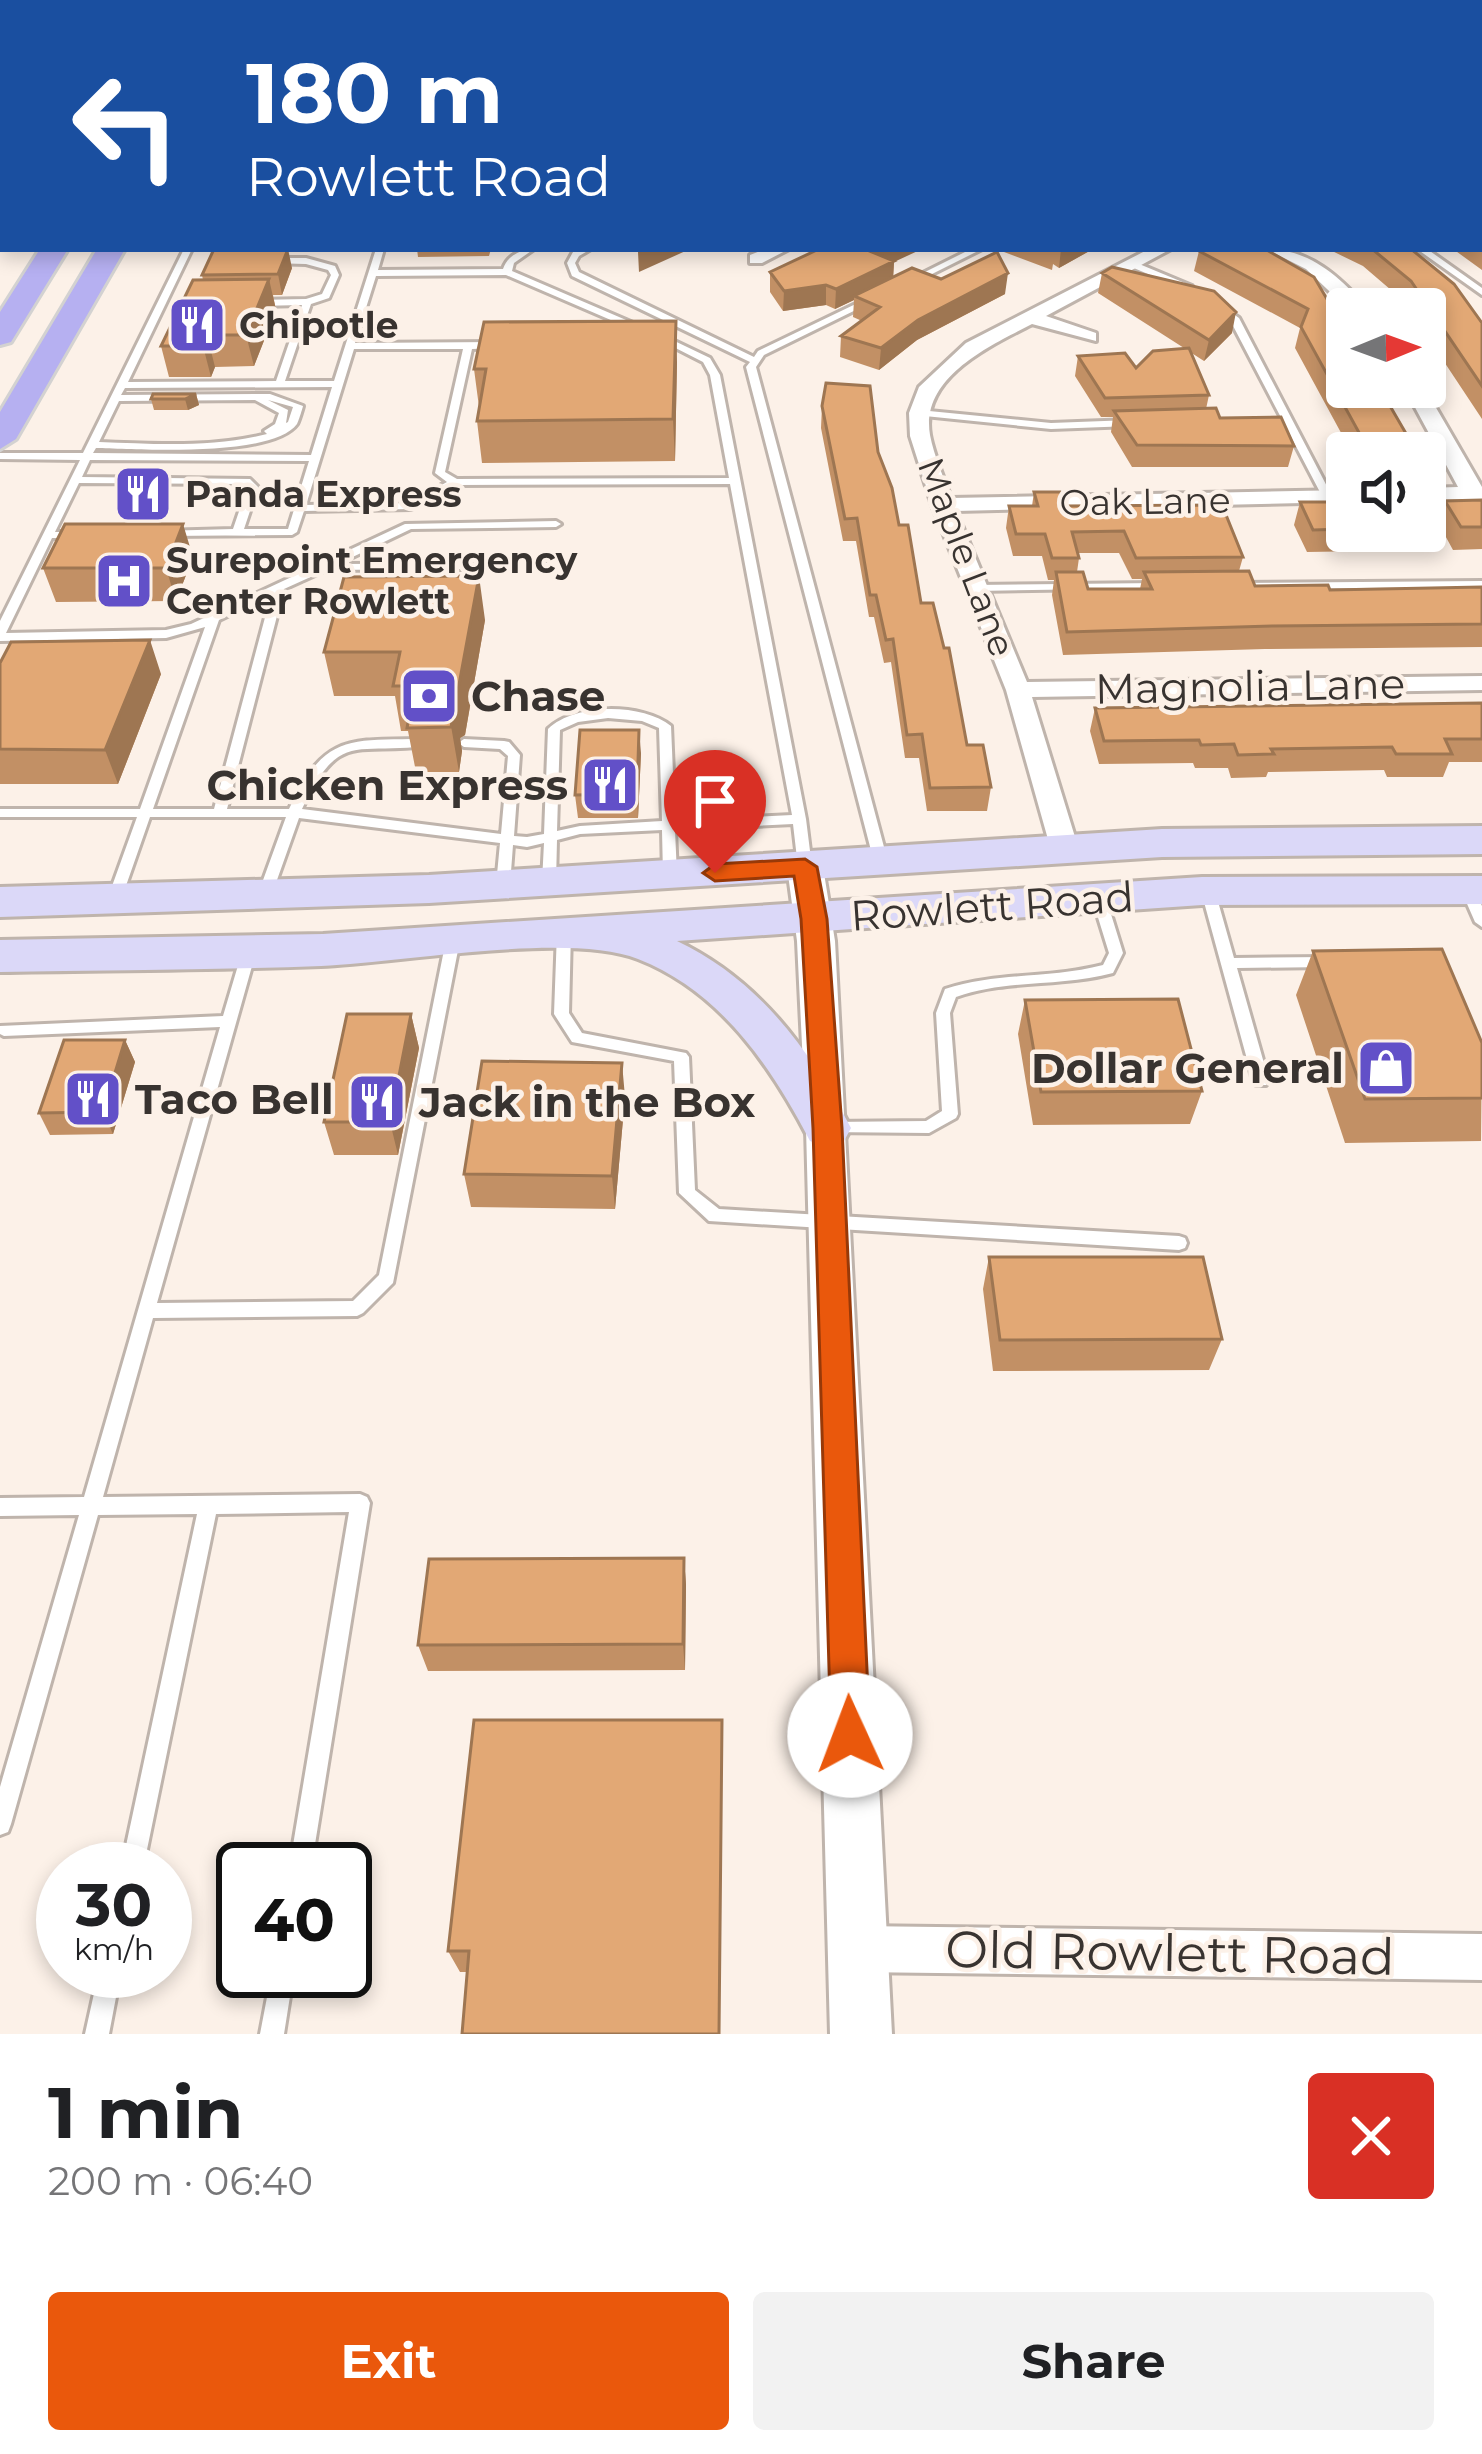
<!DOCTYPE html>
<html lang="en">
<head>
<meta charset="utf-8">
<style>
  body { margin:0; font-family:Montserrat,sans-serif; background:#f2f2f2; color:#202124; height:100vh; display:flex; flex-direction:column; font-size:45px; white-space:nowrap }
  * { box-sizing:border-box; margin:0 }
  p { font-size:39px; color:#757577 }
  .icon { flex:none; width:66px; height:66px; fill:none; stroke:currentColor; stroke-width:2; stroke-linecap:round; stroke-linejoin:round }
  .map { position:relative; height:2034px; overflow:hidden }
  .sheet { display:flex; flex-direction:column; background:#fff; flex:1 }
  .sheet>* { flex:none }
  .top-card { position:absolute; left:0px; top:0px; width:1482px; height:252px; box-shadow:0 6px 18px #0003; background:#1a4fa0; color:#fff; overflow:hidden }
  .needle { width:78px; rotate:89deg }
  .controls { position:absolute; left:1326px; top:288px; display:grid; gap:24px }
  .controls a { display:grid; place-items:center; width:120px; height:120px; border-radius:12px; background:#fff; box-shadow:0 6px 18px #0003; font-size:60px }
  .speed { position:absolute; left:36px; top:1842px; display:flex; gap:24px; font-size:60px; font-weight:700; text-align:center }
  .speed>* { display:grid; place-content:center; width:156px; height:156px; border-radius:50%; background:#fff; box-shadow:0 6px 18px #0003; line-height:1 }
  .speed small { font-size:30px; font-weight:400 }
  .speed .limit { border:6px solid #111; border-radius:18px; background:#fff; color:#111 }
  .pin { position:absolute; display:grid; place-items:center; width:102px; height:102px; color:#fff; margin:-123px -51px; border-radius:50% 50% 50% 0; rotate:-45deg; box-shadow:0 0 12px #0007 }
  .pin .icon { rotate:45deg }
  .me { position:absolute; width:132px; margin:-66px; rotate:358deg; stroke-linejoin:round; filter:drop-shadow(0 0 9px #0008) }
  .turn { display:flex; align-items:center; gap:42px; height:252px; padding:0 48px; font-size:54px }
  .turn .icon { width:156px; height:156px; stroke-width:2.5 }
  .turn b { display:block; font-size:84px; line-height:102px }
  .round { display:grid; place-items:center; flex:none; width:126px; height:126px; border-radius:12px; background:#f2f2f2 }
  .overview { display:flex; align-items:center; justify-content:space-between; height:204px; padding:0 48px }
  h1 { font-size:72px; font-weight:700; line-height:90px }
  .action { display:flex; gap:24px; margin-top:auto; padding:24px 48px }
  .action a { flex:1; height:138px; border-radius:12px; background:#ea580c; color:#fff; font-size:48px; font-weight:700; line-height:138px; text-align:center }
  .action a+a { background:#f2f2f2; color:#202124 }
  .map>svg:first-child { display:block }
  .lines { fill:none; stroke-linecap:round; stroke-linejoin:round }
  .stream { stroke:#a4a2e5; stroke-width:4.5 }
  .service-casing { stroke:#bfb4ac; stroke-width:6 }
  .minor-casing { stroke:#bfb4ac; stroke-width:6 }
  .tertiary-casing { stroke:#bfb4ac; stroke-width:6 }
  .secondary-casing { stroke:#bfb4ac; stroke-width:6 }
  .primary-casing { stroke:#d3d2d1; stroke-width:6 }
  .service { fill:#fff; fill-rule:evenodd }
  .minor { fill:#fff; fill-rule:evenodd }
  .tertiary { fill:#fff; fill-rule:evenodd }
  .secondary { fill:#dbd8f8; fill-rule:evenodd }
  .primary { fill:#b6b0f1; fill-rule:evenodd }
  .wall { fill:#c29065; fill-rule:evenodd }
  .shaded-wall { fill:#9e7652 }
  .building { fill:#e2a875; stroke:#9e7652; stroke-width:3 }
  .route { fill:#ea580c; stroke:#983908; stroke-width:3 }
  .labels { text-anchor:middle; dominant-baseline:central; stroke-width:9; stroke-linejoin:round; paint-order:stroke }
  .far-poi-label { font-size:36px; font-weight:bold; fill:#383330; stroke:#fcf1e8; text-anchor:start }
  .far-street-label { font-size:36px; fill:#383330; stroke:#fcf1e8 }
  .street-label { font-size:42px; fill:#383330; stroke:#fcf1e8 }
  .poi-label { font-size:42px; font-weight:bold; fill:#383330; stroke:#fcf1e8; text-anchor:start }
  .near-street-label { font-size:51px; fill:#383330; stroke:#fcf1e8 }
</style>
</head>
<body>
<div class="map">
<svg width="1482" height="2034" viewBox="0 0 1482 2034">
  <rect width="100%" height="100%" fill="#fcf1e8"/>
  <g class="lines">
    <path class="stream" d="M931,3l17,-3"/>
    <g class="service-casing">
      <path id="service" d="M116,0h40l-3,2z
        M315,0h6l-1,3h-6z
        M424,0h6l-1,3h-6z
        M476,0h6l-1,3h-6z
        M521,0h6v3h-6z
        M576,0h6v3h-6z
        M1197,0h9l-4,3h-9z
        M0,163h3v4h-3z
        M0,196h3v4h-3z
        M0,226h3v6h-3z
        M0,243h3v6h-3z
        M184,249h8l-64,133 148,-1 26,-76 -45,1 -5,-3 5,-3 49,-1 16,-5 9,-19 -3,-5 -22,-6 -35,-1v-4l3,-1h32l29,8 4,9 -10,23 -18,6 -26,77h49l42,-132h8l-6,21 125,-1c4,-13 18,-20 31,-20l-20,14 -2,8 128,55v4h-6l-128,-55 -130,1 -21,67 143,-1 5,3 -5,3 -26,1 -27,123 12,7 272,-1 -19,-103 -7,-13 -49,-25 8,-2 48,23 10,17 86,444 6,48 -2,3 -5,2 -7,-5 -5,-43 -118,6 2,45 -7,5 -7,-5 -1,-45 -82,4 -23,6 -1,42 -7,5 -7,-5 2,-39 -17,4 -14,-2 -3,40 -7,5 -7,-5 4,-42 -201,-25 -27,76 -7,5 -7,-5 28,-77h-136l-29,83 -7,5 -7,-5 30,-83h-137v-8h140l65,-182 -39,11 -166,3v-20l80,-161 -80,-1v-6h83zM354,349h109l-28,124 12,9 -38,21 -103,2zM332,387l-21,68 -218,-2 3,-5c40,1 176,10 201,-24 1,-1 6,-17 6,-18l-33,-12 -149,1 4,-7zM255,400l24,13 -4,11 -11,7 3,3c-55,14 -112,10 -168,8l20,-41zM268,400l25,7 -5,15 -2,1 2,-13zM90,460l219,1 -21,68h-44l14,-42 -8,-8 -168,-2zM79,483l164,1 4,4 -14,41 -72,2v4l4,1 127,-1 5,-3 7,-21 107,-2 46,-24 273,-1 62,331 -117,6 -4,-95c-29,-23 -96,-23 -123,3l-4,105 -17,3 -13,-1 6,-81 -11,-13 -5,-1 -40,-2 -6,4 6,4 36,2 8,7 -7,78 -199,-25c37,-79 53,-54 123,-63v-6l-4,-1c-74,1 -97,-4 -132,70h-62l57,-220 42,-19 240,-2 4,-1v-4l-232,1 73,-35 145,-2 5,-3 -5,-3 -151,3 -214,100 -25,6 -160,3 46,-95h23l5,-3 -5,-3h-20zM271,595l-57,214h-61l66,-189zM608,718l34,3 17,7 3,93 -82,5 -23,5 3,-101 18,-8z
        M580,249h11l-12,7 -4,7 4,9 175,85 4,-6 106,-51 8,2 -108,53 -8,12 132,495 -2,3h-10l-2,-3 -128,-495 4,-5 -178,-86 -5,-13 6,-11z
        M971,249h11l-68,34 -7,-2z
        M1417,249h10l55,39v7z
        M1132,261l60,25 1,2 -7,2 -57,-24 -1,-2z
        M1216,306h6l17,12 93,178 -1,2 -9,-2 -92,-176 -14,-10z
        M919,410l132,13 80,-3 5,3 -5,3 -80,3 -136,-14 -1,-2z
        M1482,581v6l-245,2 -6,-3 6,-3z
        M1159,583l6,3 -2,2 -187,3 -6,-3 6,-3z
        M1468,885l5,2 9,19v21l-7,-5 -14,-32z
        M1208,886l7,5 19,67 93,-1 7,5 -7,5 -90,1 32,113 -3,4h-10l-3,-4 -52,-190z
        M1099,893l7,5 17,55 -10,20c-51,14 -106,6 -157,24l-6,16 8,101 -2,4 -27,15 -104,-1 -2,-4 2,-4 6,-2 95,-1 16,-10 -6,-98 9,-24c52,-17 105,-10 158,-24l6,-12 -17,-55z
        M564,927l7,5 -2,81 13,20 104,20 3,4 6,133 24,19 460,27 6,2 2,5 -2,5 -6,2 -470,-29 -30,-28 -5,-132 -102,-19 -18,-28 3,-82z
        M453,935l7,5 -67,343 -30,30 -6,3 -204,2 -50,179 257,-3 7,3 3,6 -59,366h-22l60,-357 -133,2 -73,355h-22l76,-355 -99,1 -87,309 -3,8 -8,3v-48l79,-272 -79,1v-18l84,-1 136,-470 -216,9 -4,-2v-8l223,-10 19,-64 7,-5 5,1 2,4 -99,351 196,-2 26,-26 67,-335z
        M99,1971h22l-12,63h-24z
        M272,1971h22l-10,63h-24z"/>
    </g>
    <g class="minor-casing">
      <path id="minor" d="M1479,62h3l-3,9z
        M765,249h24l-27,14h-12v-8z
        M1149,249h22l-125,67 50,17v8l-64,-17c-42,22 -112,53 -102,111 4,21 14,43 21,63l396,-8v12l-391,9 71,171 455,-6v14l-450,7 47,153 -14,9 -14,-9 -45,-160 -74,-185 -22,-69 -1,-23 10,-26 47,-44z
        M1266,249c44,0 74,28 102,60h-20l-42,-40z
        M1404,387h20l58,100v12l-57,1v-12l33,-1z
        M857,1926l625,8v46l-625,-8 -16,-7 -7,-16 7,-16z"/>
    </g>
    <g class="tertiary-casing">
      <path id="tertiary" d="M841,0h25l3,3h-26z
        M805,855l13,3 5,9 12,74 57,1093h-62l-24,-906 -9,-187 -10,-74 5,-9z"/>
    </g>
    <g class="secondary-casing">
      <path id="secondary" d="M1482,826v28l-320,3 -733,46 -429,14v-30l429,-12 733,-46z
        M1482,876v28l-280,1 -525,36c82,39 132,108 174,187l-7,13 -17,6 -17,-6c-39,-75 -90,-150 -172,-182 -70,-27 -234,3 -317,7 -107,4 -214,4 -321,6v-32l323,-6 879,-57z"/>
    </g>
    <g class="primary-casing">
      <path id="primary" d="M40,249h28l-57,93 -11,3v-33z
        M97,249h28l-109,190 -16,10v-37z"/>
    </g>
    <use href="#service" class="service"/>
    <use href="#minor" class="minor"/>
    <use href="#tertiary" class="tertiary"/>
    <use href="#secondary" class="secondary"/>
    <use href="#primary" class="primary"/>
  </g>
  <path class="wall" d="M1482,97v173l-29,-21h26v-150z
    M417,249h74l-2,7 -71,1z
    M996,249h97l-34,19 -6,-4 -1,6z
    M1265,249l150,200 -1,4h-62l-57,-105 5,-20 -106,-57 5,-20z
    M1328,249h83l71,74v96l-57,-86v-24h-16l-4,-7 -42,-36z
    M894,262l-1,15 48,2 64,15 -88,46 -38,30 -39,-13 1,-21 21,-15 -9,-4 1,-17 -19,9 -9,-4 -43,6 -13,-19v-20z
    M292,268l-10,27h-9l3,15 -22,56 -39,1 -4,10h-42l-8,-31 42,-66 -1,-5z
    M1102,273l130,60 -28,28 -14,-9 19,43 -3,14 14,9 74,28 -6,21h-156l-21,-35 2,-15h-12l-26,-41 3,-20 58,12 48,-20 -86,-55z
    M677,362l-2,99 -193,2 -5,-42 2,-14 -5,-38z
    M196,394l3,11 -11,5h-34l-3,-11z
    M822,406l56,46 43,151 46,142 24,42 -4,24h-60l-8,-53h-14l-14,-96 -7,1 -10,-46h-5l-13,-76h-13l-22,-113z
    M1034,492l30,14 179,51 -4,14 16,15 75,4 152,-3v60l-217,2 -202,6 -11,-60 2,-15h-6l-6,-24h-29l-7,-28 3,-22h23zM1078,553h41l13,26h10l-2,10h-52l-11,-17 2,-14z
    M1482,500v49l-29,1 -12,-22 -8,22 -126,2 -13,-27 6,-23h47v29h78v-3l13,-6 7,-21z
    M193,557l-17,44 -120,1 -13,-34z
    M485,620l-20,115 -5,3 2,13 -3,21h-43l-8,-41h-7l-6,-35h-61l-10,-44z
    M0,663l161,11 -43,110h-118z
    M1482,703v59h-33l-6,15h-56l-3,-7 -116,2 -2,5 -35,1 -3,-10h-33l-2,-5 -94,1 -9,-33 5,-23z
    M641,753l-3,65h-60l-3,-23z
    M1313,951l169,92 -1,98 -136,2 -49,-148z
    M1025,1000l177,91 -12,33 -157,1 -15,-91z
    M411,1014l8,34 -21,107h-64l-10,-33z
    M125,1040l10,22 -22,72 -63,1 -11,-22z
    M625,1097l-10,112 -144,-2 -7,-33z
    M989,1257l233,82 -13,31 -216,1 -10,-82z
    M684,1558l2,27 -1,85 -257,1 -10,-26z
    M723,1748l-256,224h-7l-12,-21z"/>
  <path class="shaded-wall" d="M288,249l4,19 -10,27 -4,-21z
    M643,249h47l-51,23 -1,-20z
    M880,249h42l-28,13 -1,19 -39,15v4l-19,9 1,-20 36,-37z
    M1061,249h32l-34,19z
    M1008,273l-3,21 -88,46 -38,30 2,-22 37,-28z
    M269,279l7,31 -22,56 -8,-31z
    M826,285v20l-43,6 1,-20z
    M1236,312l-4,21 -28,28 5,-21z
    M676,321l1,41 -2,99 -2,-42z
    M207,335l8,32 -4,10 -8,-31z
    M196,394l3,11 -11,5 -3,-11z
    M183,524l10,33 -17,44 -10,-33z
    M479,576l6,44 -20,115 -5,3 2,13 -3,21 -13,-75z
    M150,640l11,34 -43,110 -13,-34z
    M639,730l2,23 -3,65 -1,-24z
    M411,1014l8,34 -21,107 -8,-33z
    M125,1040l10,22 -22,72 -10,-22z
    M622,1063l3,34 -10,112 -3,-33z
    M684,1558l2,27 -1,85 -2,-26z"/>
  <path class="building" d="M334,0h47l-2,3h-47z
    M1207,0h275v36l-3,2v-35h-279z
    M1482,97l-1,93 1,55 -3,-2v-144z
    M214,249h74l-10,25 -76,1z
    M819,249h61l-8,3 22,9 -58,28 -10,-4 -42,6 -14,-19z
    M1204,249h61l49,28 33,56v54h32l36,62h-47l-67,-122 7,-18 -109,-58z
    M1372,249h39l43,35 28,39v63l-71,-105z
    M997,252l11,21 -90,47 -37,28 -40,-12 39,-29 -26,-11 58,-28 29,11z
    M1112,267l102,24 22,21 -27,28 -107,-67z
    M269,279l-23,56h-39l-4,11h-42l32,-66z
    M676,321l-3,98 -196,2 9,-52h-12l10,-47z
    M1189,348l20,47 -104,3 -27,-42 47,-3 11,15 17,-17z
    M826,383l44,3 8,66 14,36 7,37h9l13,78h12l11,45h5l18,97h16l8,42 -61,1 -8,-54 -15,1 -14,-96 -7,1 -10,-45h-6l-13,-77 -12,1 -23,-113z
    M153,394h43l-11,5h-34z
    M1216,408l4,10 61,-1 13,29 -157,-1 -23,-34z
    M1034,492h26l4,14 151,-1 2,5h7l19,47 -107,1 -12,-27 -52,1 7,26h-27l-7,-24h-29l-7,-28h29z
    M1482,500v27h-21l-16,-26z
    M1300,502h47v27l-34,1z
    M1425,502h1l15,26h-16z
    M65,524h118l-17,44h-123z
    M1249,571l6,15 73,-1 2,5 152,-3v37l-210,2 -205,6 -11,-60h27l5,17h64l-8,-17z
    M479,576l-21,114 -12,7 9,9 -4,21 -44,1 4,-22 9,-2 2,-9 -7,-9h-22l7,-34h-76l20,-75z
    M150,640l-45,110 -105,-1v-86l11,-21z
    M1482,703v36h-37l7,15h-56l-4,-7 -121,2 3,5 -36,1 -4,-11 -33,1 -2,-5 -95,1 -9,-33z
    M580,730h59l-2,64 -62,1z
    M1442,949l40,94v55l-117,1 -52,-148z
    M1178,999l24,92 -161,1 -16,-92z
    M347,1014h64l-21,108h-66z
    M64,1040h61l-22,72 -64,1z
    M482,1061l140,2 -10,113 -148,-2z
    M989,1257h214l19,82 -222,1z
    M684,1558l-1,86 -265,1 11,-86z
    M474,1720h248l-3,314h-257l7,-83h-21z"/>
  <path class="route" d="M805,859l12,8 10,52 15,209 28,607 -6,13 -14,6 -13,-6 -6,-13 -18,-607 -12,-209 -7,-43 -79,5 -12,-8 12,-9z"/>
  <defs>
    <g id="restaurant-square" transform="scale(3)"><rect x="-9" y="-9" width="18" height="18" rx="4" fill="#6250c8" stroke="#fcf1e8"/><path d="M-5-6h1v4h1v-4h1v4h1v-4h1v5L-1.5 .5V6h-2V.5L-5-1ZM5-6V6H3V1.5H1.5Q1.5-4 5-6Z" fill="#fff"/></g>
    <g id="hospital-square" transform="scale(3)"><rect x="-9" y="-9" width="18" height="18" rx="4" fill="#6250c8" stroke="#fcf1e8"/><path d="M-5-5h3v3.5h4V-5h3V5h-3V1.5h-4V5h-3Z" fill="#fff"/></g>
    <g id="bank-square" transform="scale(3)"><rect x="-9" y="-9" width="18" height="18" rx="4" fill="#6250c8" stroke="#fcf1e8"/><path d="M-6-4H6V4H-6ZM0-2.3a2.3 2.3 0 1 0 0 4.6a2.3 2.3 0 1 0 0-4.6Z" fill="#fff"/></g>
    <g id="shop-square" transform="scale(3)"><rect x="-9" y="-9" width="18" height="18" rx="4" fill="#6250c8" stroke="#fcf1e8"/><path d="M-5-2.5h2.3a2.7 3.5 0 0 1 5.4 0H5L5.5 6h-11ZM-1.5-2.5h3a1.5 2.3 0 0 0-3 0Z" fill="#fff"/></g>
  </defs>
  <g fill-rule="evenodd">
    <use href="#restaurant-square" x="197" y="325"/>
    <use href="#restaurant-square" x="143" y="494"/>
    <use href="#hospital-square" x="124" y="581"/>
    <use href="#bank-square" x="429" y="696"/>
    <use href="#restaurant-square" x="610" y="785"/>
    <use href="#shop-square" x="1386" y="1068"/>
    <use href="#restaurant-square" x="93" y="1099"/>
    <use href="#restaurant-square" x="377" y="1102"/>
  </g>
  <g class="labels">
    <g class="far-poi-label">
      <text x="239" y="325">Chipotle</text>
      <text x="185" y="494">Panda Express</text>
      <text x="166" y="560">Surepoint Emergency<tspan x="166" dy="41">Center Rowlett</tspan></text>
    </g>
    <g class="far-street-label">
      <text transform="translate(1145 501) rotate(-1)">Oak Lane</text>
      <text transform="translate(967 557) rotate(69)">Maple Lane</text>
    </g>
    <g class="street-label">
      <text transform="translate(1250 686) rotate(-1)">Magnolia Lane</text>
      <text transform="translate(992 906) rotate(-4)">Rowlett Road</text>
    </g>
    <g class="poi-label">
      <text x="471" y="696">Chase</text>
      <text x="568" y="785" text-anchor="end">Chicken Express</text>
      <text x="1344" y="1068" text-anchor="end">Dollar General</text>
      <text x="135" y="1099">Taco Bell</text>
      <text x="419" y="1102">Jack in the Box</text>
    </g>
    <g class="near-street-label">
      <text transform="translate(1170 1953) rotate(1)">Old Rowlett Road</text>
    </g>
  </g>
</svg>
<div class="controls">
<a><svg class="needle" viewBox="-14 -14 28 28"><path d="M0-13l5 13h-10z" fill="#e53935"/><path d="M0 13l5-13h-10z" fill="#757577"/></svg></a>
<a><svg class="icon" aria-label="sound" viewBox="0 0 24 24"><path d="M4 9h4l5-4v14l-5-4H4zM17 9q2 3 0 6"/></svg></a>
</div>
<div class="speed"><div>30<small>km/h</small></div><div class="limit">40</div></div>
<div class="pin" style="left:715px;top:873px;background:#d93025"><svg class="icon" aria-label="arrive" viewBox="0 0 24 24"><path d="M6 21V4h12l-3 4 3 4H6"/></svg></div>
<svg class="me" style="left:850px;top:1735px" viewBox="-20 -20 40 40"><circle r="19" fill="#fff"/><path d="M0-13L10 11 0 6-10 11z" fill="#ea580c"/></svg>
<div class="top-card">
<div class="turn"><svg class="icon" aria-label="left" viewBox="0 0 24 24"><path d="M17 20v-9H6M10 6l-5 5 5 5"/></svg><div><b>180 m</b>Rowlett Road</div></div>
</div>
</div>
<section class="sheet">
<div class="overview"><div><h1>1 min</h1><p>200 m · 06:40</p></div><a class="round" style="background:#d93025;color:#fff"><svg class="icon" aria-label="close" viewBox="0 0 24 24"><path d="M6 6l12 12M18 6L6 18"/></svg></a></div>
<div class="action"><a>Exit</a><a>Share</a></div>
</section>
</body>
</html>
